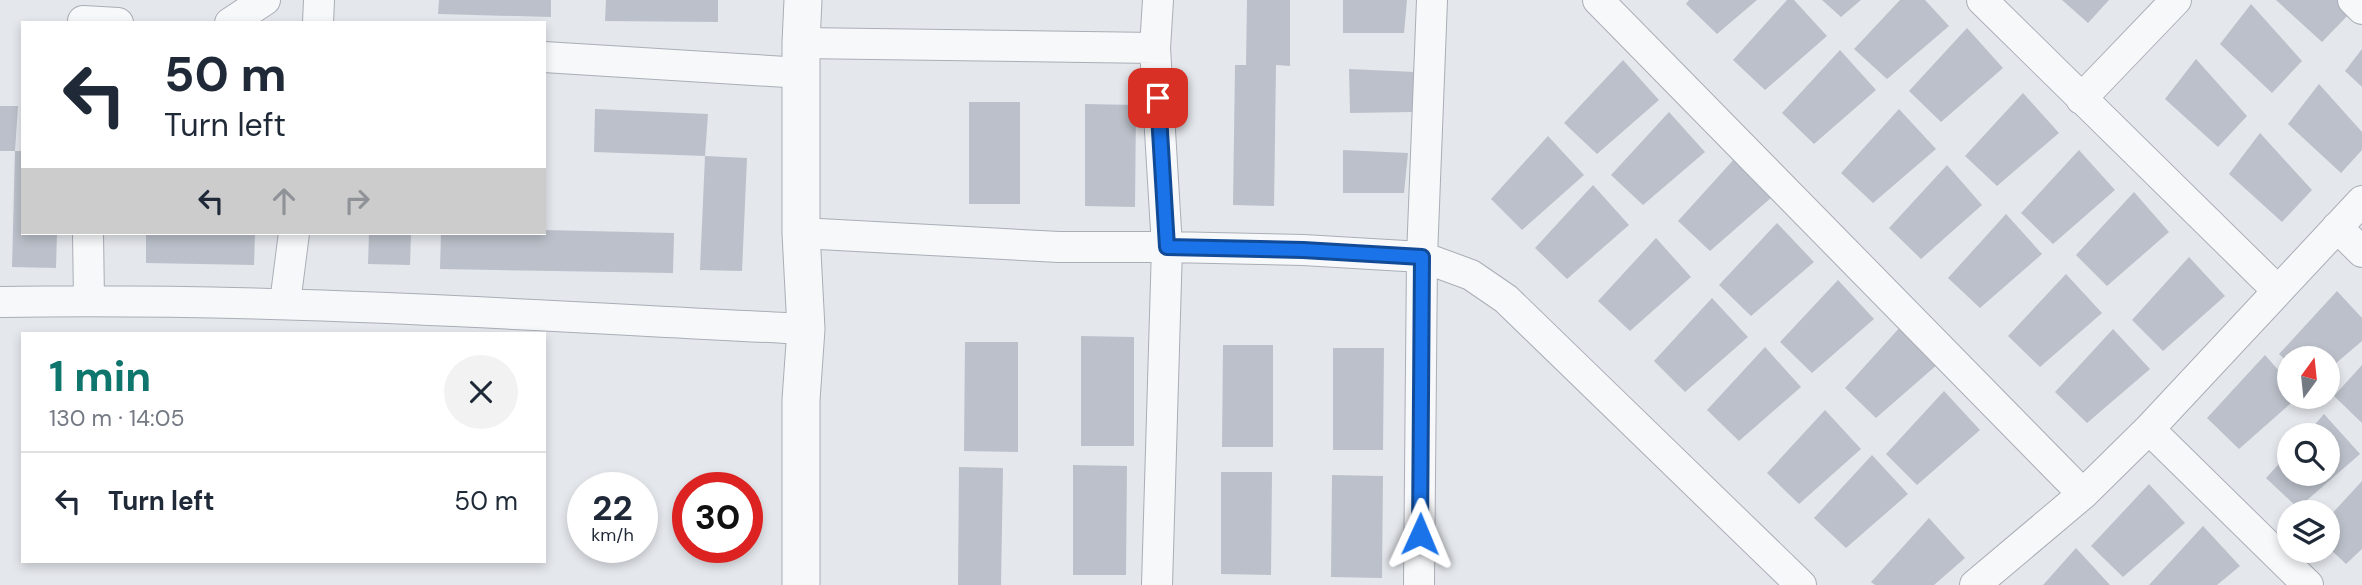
<!DOCTYPE html>
<html lang="en">
<head>
<meta charset="utf-8">
<style>
  body { margin:0; font-family:"DM Sans",sans-serif; background:#f2f2f3; color:#1f2937; height:100vh; display:flex; flex-direction:column; font-size:26px; white-space:nowrap }
  * { box-sizing:border-box; margin:0 }
  p { font-size:23px; color:#747a83 }
  .icon { flex:none; width:38px; height:38px; fill:none; stroke:currentColor; stroke-width:2; stroke-linecap:round; stroke-linejoin:round }
  .map { position:relative; flex:1; overflow:hidden }
  .side { position:absolute; left:21px; top:332px; width:525px; height:231px; display:flex; flex-direction:column; background:#fff; border-radius:0px; box-shadow:0 4px 10px #0003 }
  .side>* { flex:none }
  .guide { position:absolute; left:21px; top:21px; width:525px; height:214px; border-radius:0px; box-shadow:0 4px 10px #0003; background:#fff; color:#1f2937; overflow:hidden }
  .needle { width:46px; rotate:15deg }
  .controls { position:absolute; left:2277px; top:346px; display:grid; gap:14px }
  .controls a { display:grid; place-items:center; width:63px; height:63px; border-radius:50%; background:#fff; box-shadow:0 4px 10px #0003; font-size:35px }
  .speed { position:absolute; left:567px; top:472px; display:flex; gap:14px; font-size:35px; font-weight:700; text-align:center }
  .speed>* { display:grid; place-content:center; width:91px; height:91px; border-radius:50%; background:#fff; box-shadow:0 4px 10px #0003; line-height:1 }
  .speed small { font-size:18px; font-weight:400 }
  .speed .limit { border:10px solid #d22; background:#fff; color:#111 }
  .pin { position:absolute; display:grid; place-items:center; width:60px; height:60px; color:#fff; margin:-30px; border-radius:14px; box-shadow:0 4px 10px #0006 }
  .me { position:absolute; width:77px; margin:-38px; rotate:1deg; stroke-linejoin:round; filter:drop-shadow(0 0 5px #0008) }
  .turn { display:flex; align-items:center; gap:24px; height:147px; padding:0 28px; font-size:32px }
  .turn .icon { width:91px; height:91px; stroke-width:2.5 }
  .turn b { display:block; font-size:49px; line-height:60px }
  .lanes { display:flex; align-items:center; height:66px; padding:0 28px; background:#0003; justify-content:center; gap:35px; direction:ltr }
  .lanes .off { opacity:.35 }
  .round { display:grid; place-items:center; flex:none; width:74px; height:74px; border-radius:37px; background:#f2f2f3 }
  .head { display:flex; align-items:center; justify-content:space-between; height:119px; padding:0 28px }
  h1 { font-size:42px; font-weight:700; line-height:52px; color:#0f766e }
  ul { padding:0; list-style:none }
  li { display:flex; align-items:center; gap:21px; height:98px; padding:0 28px; border-top:2px solid #e0e1e3 }
  li div { flex:1 }
  li b { display:block; font-size:26px }
  li em { font-style:normal }
  .map>svg:first-child { display:block }
  .building { fill:#bbc0ca }
  .lines { fill:none; stroke-linecap:round; stroke-linejoin:round }
  .minor-casing { stroke:#a9aeb7; stroke-width:32 }
  .tertiary-casing { stroke:#a9aeb7; stroke-width:39 }
  .minor { stroke:#f7f8fa; stroke-width:30 }
  .tertiary { stroke:#f7f8fa; stroke-width:37 }
  .route-casing { stroke:#114b97; stroke-width:18 }
  .route { stroke:#1a73e8; stroke-width:12 }
</style>
</head>
<body>
<div class="map">
<svg width="2362" height="585" viewBox="0 0 2362 585">
  <rect width="100%" height="100%" fill="#e4e7ec"/>
  <path class="building" d="M439,0h112v17l-113,-3z
    M606,0h112v22l-113,-1z
    M1247,0h43v66l-14,-1 -2,141 -41,-1 2,-140h11z
    M1343,0h64l-3,33h-61z
    M1689,0h68l-40,34 -31,-30z
    M1787,0h7l33,36 -62,54 -32,-30z
    M1822,0h39l-20,17z
    M1900,0h25l24,26 -62,53 -33,-30z
    M2062,0h47l-21,23z
    M2276,0h66l10,11 -30,31z
    M2251,4l51,57 -30,32 -52,-49z
    M1967,28l36,40 -62,54 -32,-31z
    M2362,49v38l-17,-16z
    M1840,50l36,40 -62,54 -32,-31z
    M2196,59l51,57 -29,31 -53,-48z
    M1623,60l36,40 -62,54 -33,-31z
    M1349,69l66,3 -3,40 -62,1z
    M2319,84l43,48v18l-21,23 -53,-49z
    M2023,93l36,40 -62,53 -32,-30z
    M969,102h51v102h-51z
    M1085,104l51,1 -1,102 -50,-1z
    M0,106h18l-3,45h-15z
    M595,109l113,5 -3,42 -111,-4z
    M1899,109l37,40 -63,54 -32,-30z
    M1669,112l36,40 -62,53 -32,-30z
    M2260,133l52,57 -30,32 -53,-48z
    M1548,136l36,39 -62,55 -31,-31z
    M1343,150l65,3 -4,40h-61z
    M2079,150l36,40 -62,54 -32,-31z
    M15,151h8v82h34l-1,35 -44,-1z
    M705,156l42,2 -5,113 -42,-1z
    M1736,157l36,40 -62,54 -32,-30z
    M1947,165l35,40 -61,54 -32,-31z
    M1593,185l36,40 -62,54 -32,-31z
    M2134,192l35,40 -62,54 -31,-31z
    M2006,214l36,40 -62,54 -32,-30z
    M1777,223l37,39 -63,54 -32,-31z
    M544,230l130,3 -1,40 -233,-4 1,-36h103z
    M146,233h109l-1,32 -108,-2z
    M369,233h42l-1,32 -42,-1z
    M1656,238l35,39 -61,54 -32,-30z
    M2189,257l36,39 -62,55 -31,-31z
    M2066,274l36,39 -62,54 -32,-31z
    M1838,280l36,39 -62,54 -32,-31z
    M2337,291l25,27v23l-34,29v-11h-39v4l-10,-9z
    M1712,298l36,39 -63,55 -31,-31z
    M1902,325l36,39 -62,54 -31,-30z
    M2113,329l37,40 -63,54 -32,-31z
    M1081,336l53,1v109h-53z
    M965,342h53v110l-54,-1z
    M1223,345h50v102h-51z
    M1765,347l36,40 -62,54 -32,-31z
    M1333,348h51l-1,102h-50z
    M2265,355l24,27v15h9l-59,52 -32,-31z
    M2362,365v58l-28,-27z
    M1944,391l36,39 -63,55 -31,-31z
    M1825,410l36,39 -62,55 -32,-31z
    M2324,414l36,40 -62,54 -32,-30 23,-25v21h39v-38h-23z
    M1872,455l36,39 -62,54 -32,-30z
    M1073,465l54,1 -1,109h-53z
    M959,467l44,1 -2,117h-43z
    M1221,472h51l-1,103 -50,-1z
    M1332,475l51,1 -1,102 -51,-1z
    M2362,481v68l-16,15 -18,-17v-29z
    M2149,484l36,39 -62,54 -32,-31z
    M1929,518l36,40 -31,27h-59l-4,-3z
    M2203,526l37,40 -23,19h-68z
    M2076,548l34,37h-67z"/>
  <g class="lines">
    <g class="minor-casing">
      <path id="minor" d="M1598,0l485,494
        M1982,0l295,290
        M2353,0l9,9
        M83,21l35,2
        M230,23l35,-23
        M318,23l1,-23
        M801,43l354,5
        M544,57l258,16
        M2081,99l95,-99
        M2337,227l25,25
        M88,233l1,67
        M801,233l258,14h108l136,3 119,7 10,-257
        M0,302c269,-5 537,14 806,27
        M285,303l9,-70
        M2149,429l159,156
        M1157,585l10,-338 -12,-199 3,-48
        M1419,585l3,-328 49,18 35,24 295,286
        M1975,585l108,-91 66,-65 213,-228"/>
    </g>
    <g class="tertiary-casing">
      <path id="tertiary" d="M801,585v-185l5,-71 -5,-96v-190l2,-43"/>
    </g>
    <use href="#minor" class="minor"/>
    <use href="#tertiary" class="tertiary"/>
  </g>
  <g class="lines">
    <g class="route-casing">
      <path id="route" d="M1158,98l9,149 136,3 119,7 -2,277"/>
    </g>
    <use href="#route" class="route"/>
  </g>
</svg>
<div class="controls">
<a><svg class="needle" viewBox="-14 -14 28 28"><path d="M0-13l5 13h-10z" fill="#e53935"/><path d="M0 13l5-13h-10z" fill="#747a83"/></svg></a>
<a><svg class="icon" aria-label="search" viewBox="0 0 24 24"><circle cx="10" cy="10" r="6"/><path d="M15 15l6 6"/></svg></a>
<a><svg class="icon" aria-label="layers" viewBox="0 0 24 24"><path d="M12 4l9 5-9 5-9-5zM3 14l9 5 9-5"/></svg></a>
</div>
<div class="speed"><div>22<small>km/h</small></div><div class="limit">30</div></div>
<div class="pin" style="left:1158px;top:98px;background:#d93025"><svg class="icon" aria-label="arrive" viewBox="0 0 24 24"><path d="M6 21V4h12l-3 4 3 4H6"/></svg></div>
<svg class="me" style="left:1420px;top:534px" viewBox="-20 -20 40 40"><path d="M0-17L14 15 0 8-14 15z" fill="#1a73e8" stroke="#fff" stroke-width="4"/></svg>
<div class="guide">
<div class="turn"><svg class="icon" aria-label="left" viewBox="0 0 24 24"><path d="M17 20v-9H6M10 6l-5 5 5 5"/></svg><div><b>50 m</b>Turn left</div></div>
<div class="lanes"><svg class="icon" aria-label="left" viewBox="0 0 24 24"><path d="M17 20v-9H6M10 6l-5 5 5 5"/></svg><svg class="icon off" aria-label="ahead" viewBox="0 0 24 24"><path d="M12 20V5M6 11l6-6 6 6"/></svg><svg class="icon off" aria-label="right" viewBox="0 0 24 24"><path d="M7 20v-9h11M14 6l5 5-5 5"/></svg></div>
</div>
<section class="side">
<div class="head"><div><h1>1 min</h1><p>130 m · 14:05</p></div><a class="round"><svg class="icon" aria-label="close" viewBox="0 0 24 24"><path d="M6 6l12 12M18 6L6 18"/></svg></a></div>
<ul>
<li><svg class="icon" aria-label="left" viewBox="0 0 24 24"><path d="M17 20v-9H6M10 6l-5 5 5 5"/></svg><div><b>Turn left</b></div><em>50 m</em></li>
</ul>
</section>
</div>
</body>
</html>
